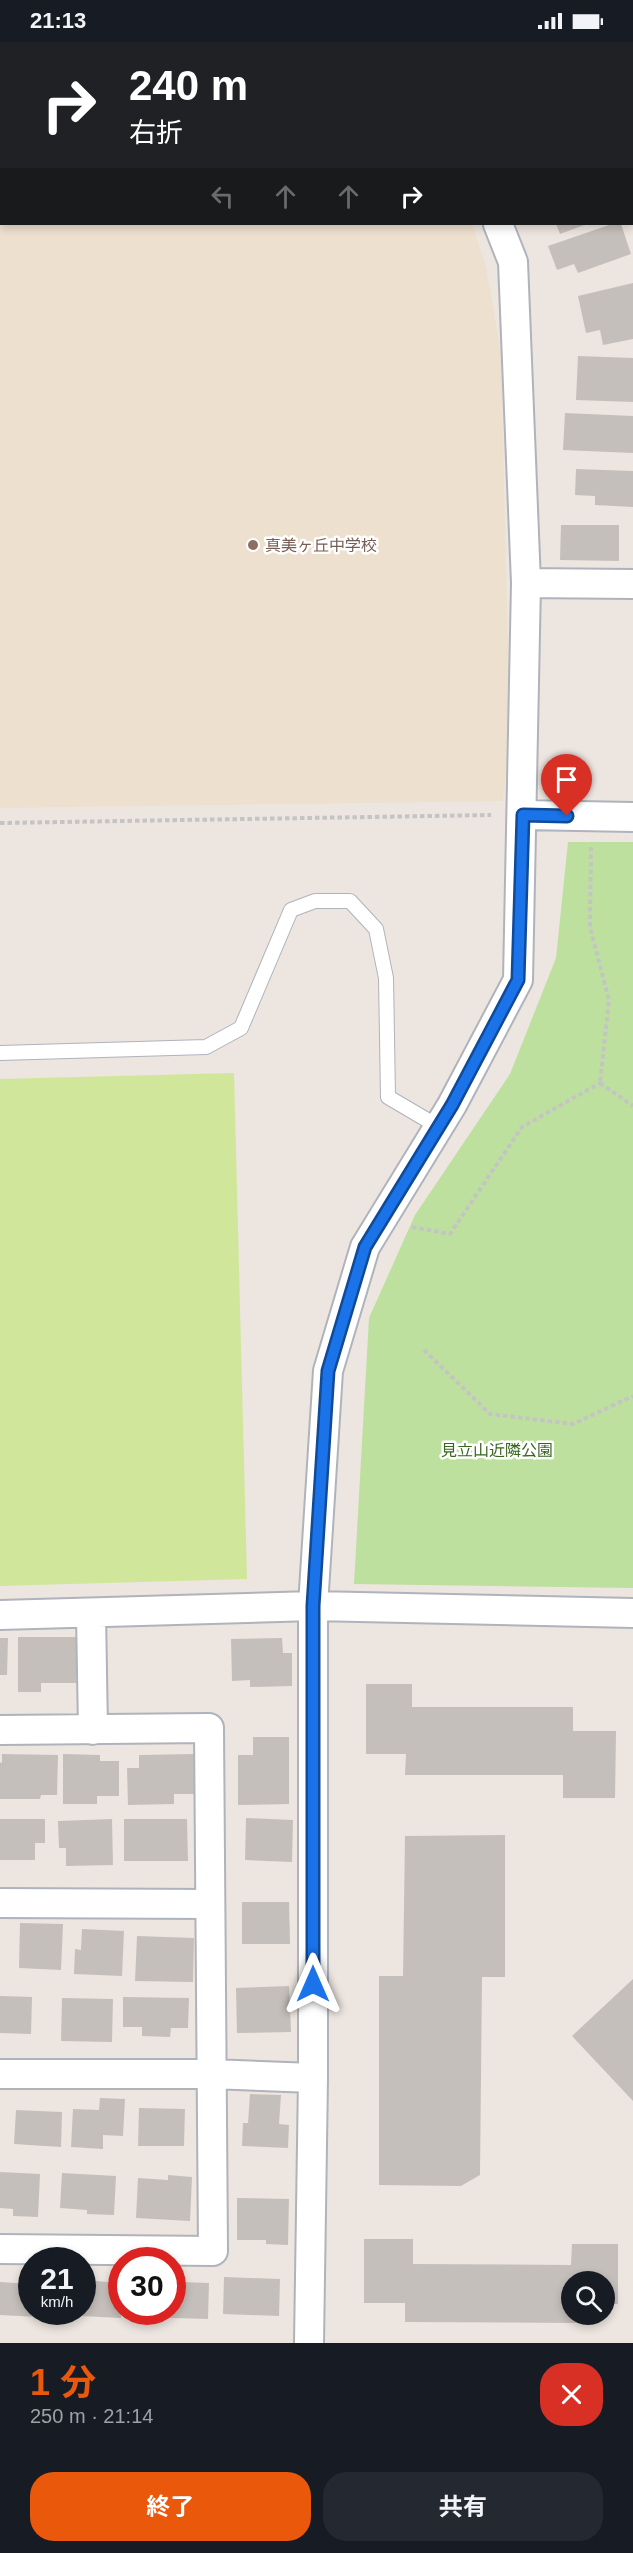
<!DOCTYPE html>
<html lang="ja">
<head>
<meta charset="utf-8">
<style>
  body { margin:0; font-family:Arial,"Noto Sans JP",sans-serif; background:#242831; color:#f1f3f6; height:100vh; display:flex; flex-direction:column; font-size:22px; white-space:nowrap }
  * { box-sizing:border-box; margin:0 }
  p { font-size:20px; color:#9ea1a6 }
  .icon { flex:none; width:33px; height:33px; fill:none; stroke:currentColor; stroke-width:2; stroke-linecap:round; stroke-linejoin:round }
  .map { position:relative; height:2301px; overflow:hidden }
  .details { display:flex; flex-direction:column; background:#171b24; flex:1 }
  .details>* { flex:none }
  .hud { position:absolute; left:0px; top:0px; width:633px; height:183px; box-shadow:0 3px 9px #0003; background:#202124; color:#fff; overflow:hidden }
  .fabs { position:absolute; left:561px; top:2229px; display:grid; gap:12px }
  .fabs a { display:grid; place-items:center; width:54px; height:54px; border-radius:50%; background:#171b24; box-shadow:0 3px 9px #0003; font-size:30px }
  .speed { position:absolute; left:18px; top:2205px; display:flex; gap:12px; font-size:30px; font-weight:700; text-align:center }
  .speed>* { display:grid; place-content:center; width:78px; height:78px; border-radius:50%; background:#171b24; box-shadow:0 3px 9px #0003; line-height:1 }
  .speed small { font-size:15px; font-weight:400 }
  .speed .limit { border:9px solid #d22; background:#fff; color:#111 }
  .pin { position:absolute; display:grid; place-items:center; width:51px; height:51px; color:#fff; margin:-62px -26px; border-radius:50% 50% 50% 0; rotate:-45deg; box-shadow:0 0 6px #0007 }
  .pin .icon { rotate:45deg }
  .me { position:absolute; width:66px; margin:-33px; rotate:0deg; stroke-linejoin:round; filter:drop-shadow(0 0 4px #0008) }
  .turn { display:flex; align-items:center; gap:21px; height:126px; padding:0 30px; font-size:27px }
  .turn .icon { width:78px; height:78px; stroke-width:2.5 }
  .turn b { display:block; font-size:42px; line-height:51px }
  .lanes { display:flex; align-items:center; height:57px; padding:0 30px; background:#0003; justify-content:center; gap:30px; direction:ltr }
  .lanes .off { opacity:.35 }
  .round { display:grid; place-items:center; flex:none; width:63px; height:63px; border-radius:24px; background:#242831 }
  .overview { display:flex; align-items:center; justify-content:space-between; height:102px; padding:0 30px }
  h1 { font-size:36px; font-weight:700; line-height:45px; color:#ea580c }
  .button { display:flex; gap:12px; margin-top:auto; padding:12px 30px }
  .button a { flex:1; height:69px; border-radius:24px; background:#ea580c; color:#fff; font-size:24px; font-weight:700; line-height:69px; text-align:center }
  .button a+a { background:#242831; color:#f1f3f6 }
  .status { display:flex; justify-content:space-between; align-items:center; height:42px; padding:0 30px; background:#171b24; direction:ltr }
  .status svg { height:16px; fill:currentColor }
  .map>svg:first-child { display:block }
  .education { fill:#ede0cf }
  .green { fill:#bde09e }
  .pitch { fill:#d0e79b }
  .building { fill:#c5bfbb }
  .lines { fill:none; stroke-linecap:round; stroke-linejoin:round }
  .service-casing { stroke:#afb3bb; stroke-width:16 }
  .minor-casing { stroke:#afb3bb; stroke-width:32 }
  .path { stroke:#c4c4c4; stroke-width:4; stroke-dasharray:4.5 3; stroke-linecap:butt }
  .service { stroke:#fff; stroke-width:14 }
  .minor { stroke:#fff; stroke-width:28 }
  .route-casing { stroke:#114b97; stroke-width:15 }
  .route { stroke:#1a73e8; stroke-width:10 }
  .education-dot { fill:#8d6e63; stroke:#fff; stroke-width:2 }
  .labels { text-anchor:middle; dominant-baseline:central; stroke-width:5; stroke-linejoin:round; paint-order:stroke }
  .education-label { font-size:16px; fill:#785e54; stroke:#fff; text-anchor:start }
  .park-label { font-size:16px; fill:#37661e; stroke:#fff }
</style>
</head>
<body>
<div class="status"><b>21:13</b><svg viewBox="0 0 49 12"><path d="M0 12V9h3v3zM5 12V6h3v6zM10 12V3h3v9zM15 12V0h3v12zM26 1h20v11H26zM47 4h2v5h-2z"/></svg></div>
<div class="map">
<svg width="633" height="2301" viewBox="0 0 633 2301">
  <rect width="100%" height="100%" fill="#ede5df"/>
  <path class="education" d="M0,0h405l-403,2v180h470l14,43 15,86 9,384 -7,64 -503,7z"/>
  <path class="green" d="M568,800h65v746l-279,-4 15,-266 46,-103 95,-141 46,-116z"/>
  <path class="pitch" d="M234,1031l13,506 -247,7v-507z"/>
  <path class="building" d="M556,182h31l-27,10z
    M612,182h9l10,30 -53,19 -4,-9 -17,6 -9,-24z
    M633,241v56l-30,6 -3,-15 -14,3 -8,-37z
    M578,314l55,2v44l-57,-2z
    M565,371l68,3v37l-70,-3z
    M576,427l57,2v36l-38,-2v-9l-20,-1z
    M561,483h58v36l-59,-1z
    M18,1595h58v46h-35v9h-23z
    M0,1596h8l-1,37h-7z
    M282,1596l1,15h9v33l-42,1v-7l-18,1 -1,-42z
    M366,1642h46v23h161v24h43l-1,67h-52v-23h-158l1,-21h-40z
    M253,1695h36v67l-51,1v-50h15z
    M2,1712l56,1 -1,40h-16l-1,4h-40v-37l2,1z
    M63,1712l37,1v6h19v35h-22v8h-34z
    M194,1712v40h-20v10l-46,1 -1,-37h12v-13z
    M246,1776l47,2 -1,42 -47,-2z
    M0,1777h45v24h-10v17h-35z
    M112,1777l1,46 -47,1v-18h-7l-1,-27z
    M124,1777h63l1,42h-64z
    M505,1793v142h-23l-2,198 -19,11 -82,-1v-209h24l2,-140z
    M242,1860h47l1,42h-48z
    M20,1881l43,1 -2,46 -42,-2z
    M82,1887l42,2 -2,45 -48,-2 1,-25 6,1z
    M137,1894l57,2 -1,44 -58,-1z
    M633,1937v122l-61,-65z
    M289,1944l2,46 -54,1 -1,-45z
    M0,1954l32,1 -1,37 -31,-1z
    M123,1955l66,1 -1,30h-17l-1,9 -28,-1v-9h-19z
    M62,1956l51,1 -1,43 -51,-1z
    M250,2052l31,1 -2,29 10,1 -1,23 -46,-2 1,-23h5z
    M100,2056l25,1 -2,37 -20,-1v14l-32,-2 2,-38 26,1z
    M139,2066l46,1 -1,37h-46z
    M16,2068l46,2 -1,35 -47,-3z
    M0,2130l40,2 -2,43 -25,-1v-7l-13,-1z
    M62,2131l54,3 -2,39 -27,-1v-4l-27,-2z
    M168,2133l24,2 -2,44 -54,-3 2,-40 30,2z
    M237,2156l52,1 -1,46 -22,-1v-4h-29z
    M364,2197h49v25l158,1 1,-21h46v60h-14v-22h-32v32h4v9l-171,-1v-19h-41z
    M172,2235h11v5l26,1 -1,36 -67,-2v-5h31z
    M224,2235l56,2 -1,37 -56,-2z
    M82,2238l40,3 -1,35 -61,-3v-3h22z
    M0,2240l32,2v28h6v5l-38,-2z"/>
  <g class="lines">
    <g class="service-casing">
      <path id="service" d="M0,1011l206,-6 35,-19 50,-118 24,-9h35l26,28 10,49 2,119 51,30"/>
    </g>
    <g class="minor-casing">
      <path id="minor" d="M430,0v2
        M526,541l107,1
        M523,773l110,2
        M91,1572l2,116
        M0,1573l313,-9 320,7
        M0,1688l209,-2 4,523 -213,-2
        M0,1861l210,1
        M0,2032h211l102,4
        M309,2301l4,-265v-472l15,-235 37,-124 87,-142 66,-125 8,-397 -13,-321 -15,-38"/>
    </g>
    <path class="path" d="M0,781l491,-8
      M591,805l-1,80 19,73 -9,83
      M600,1041l33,23
      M412,1185l38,7 72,-107 78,-44
      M424,1308l66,64 83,10 60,-28"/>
    <use href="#service" class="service"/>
    <use href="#minor" class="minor"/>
  </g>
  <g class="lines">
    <g class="route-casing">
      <path id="route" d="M313,1942v-378l15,-235 37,-124 87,-142 66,-125 5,-165 44,1"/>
    </g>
    <use href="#route" class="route"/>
  </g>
  <circle class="education-dot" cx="253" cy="503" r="6"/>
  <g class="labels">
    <g class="education-label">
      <text x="265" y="503">真美ヶ丘中学校</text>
    </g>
    <g class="park-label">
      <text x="497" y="1408">見立山近隣公園</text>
    </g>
  </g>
</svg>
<div class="fabs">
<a><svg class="icon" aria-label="search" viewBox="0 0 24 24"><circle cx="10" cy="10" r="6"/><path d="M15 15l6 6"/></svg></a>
</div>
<div class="speed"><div>21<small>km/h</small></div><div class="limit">30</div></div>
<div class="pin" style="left:567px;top:774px;background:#d93025"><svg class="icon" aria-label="arrive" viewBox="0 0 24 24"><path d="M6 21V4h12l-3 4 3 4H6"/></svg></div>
<svg class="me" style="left:313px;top:1942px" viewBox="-20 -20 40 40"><path d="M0-17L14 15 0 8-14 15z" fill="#1a73e8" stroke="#fff" stroke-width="4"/></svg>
<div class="hud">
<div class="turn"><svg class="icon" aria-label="right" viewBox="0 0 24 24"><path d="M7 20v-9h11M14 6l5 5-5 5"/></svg><div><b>240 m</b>右折</div></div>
<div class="lanes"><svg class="icon off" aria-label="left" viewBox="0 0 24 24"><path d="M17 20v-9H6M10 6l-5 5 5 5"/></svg><svg class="icon off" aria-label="ahead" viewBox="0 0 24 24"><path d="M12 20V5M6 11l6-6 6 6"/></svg><svg class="icon off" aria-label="ahead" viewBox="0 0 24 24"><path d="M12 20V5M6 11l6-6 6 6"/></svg><svg class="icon" aria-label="right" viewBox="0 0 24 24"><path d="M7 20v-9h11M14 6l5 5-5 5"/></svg></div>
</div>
</div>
<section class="details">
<div class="overview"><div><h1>1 分</h1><p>250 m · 21:14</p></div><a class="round" style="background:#d93025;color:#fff"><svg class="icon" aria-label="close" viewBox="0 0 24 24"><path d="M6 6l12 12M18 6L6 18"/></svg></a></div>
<div class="button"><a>終了</a><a>共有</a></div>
</section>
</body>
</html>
